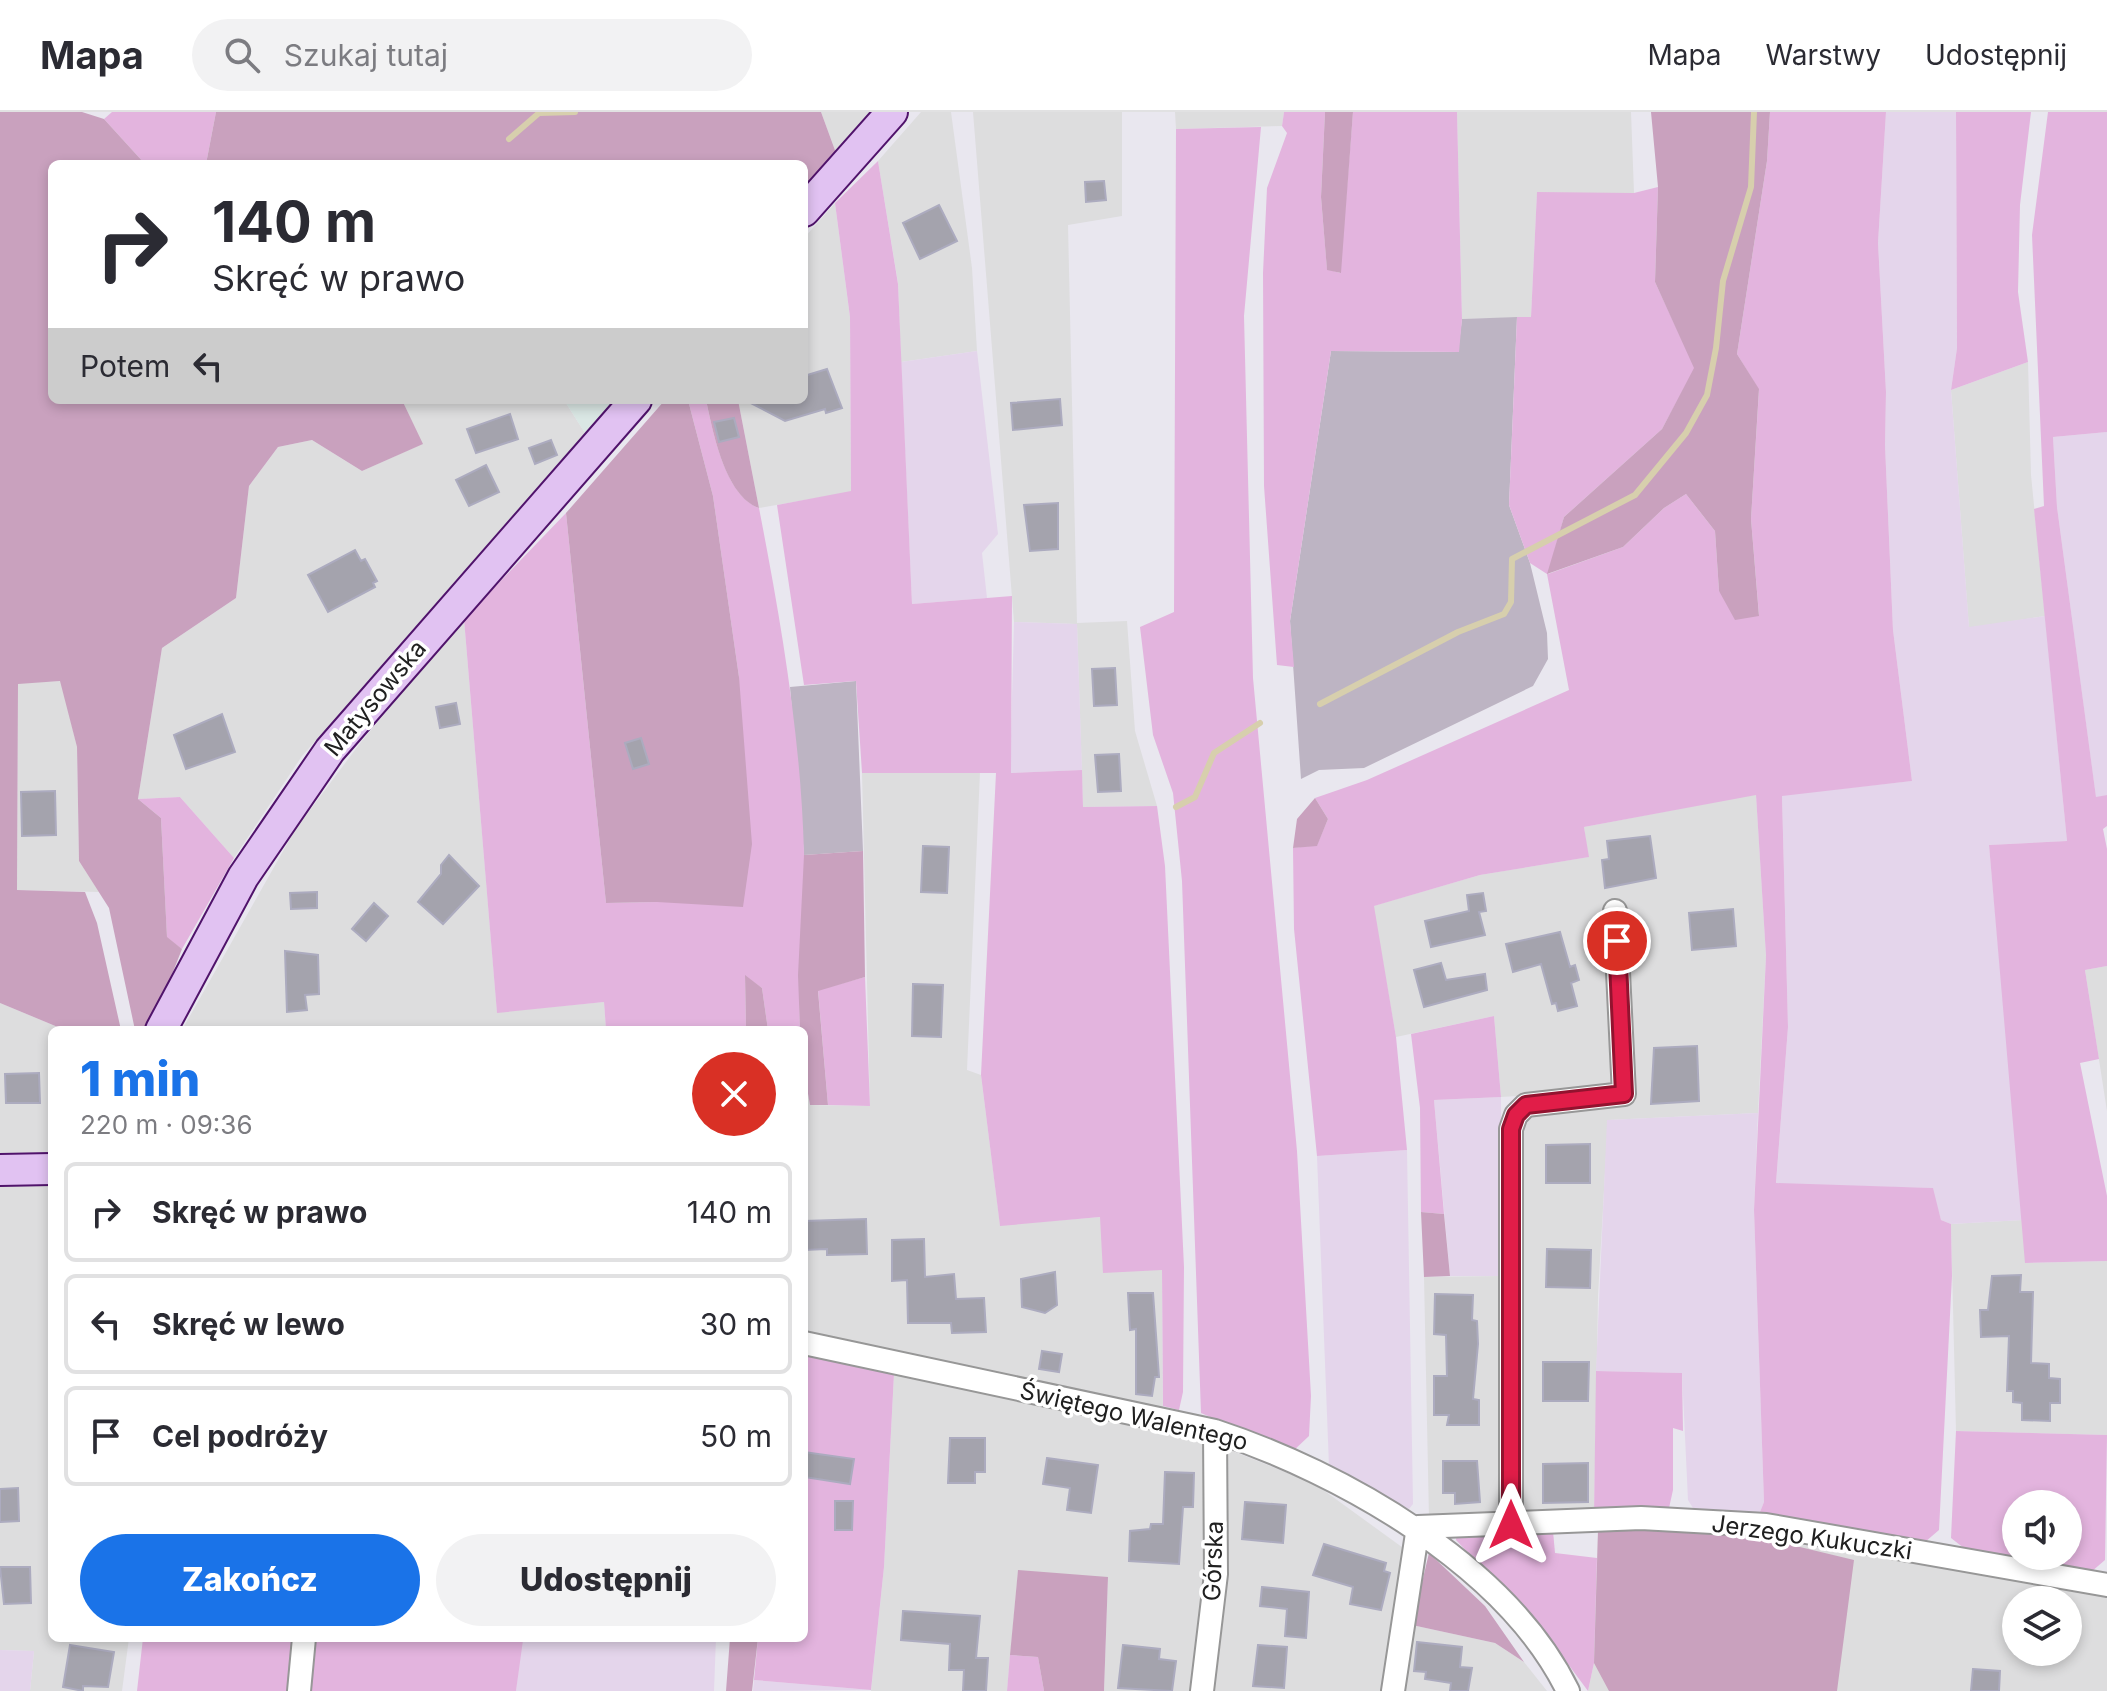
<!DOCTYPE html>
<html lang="pl">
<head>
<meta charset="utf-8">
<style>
  body { margin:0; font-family:Inter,sans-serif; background:#f2f2f3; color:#2b2b33; height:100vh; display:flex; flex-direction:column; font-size:30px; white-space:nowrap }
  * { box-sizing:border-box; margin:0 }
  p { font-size:26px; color:#7c7c81 }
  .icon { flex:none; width:44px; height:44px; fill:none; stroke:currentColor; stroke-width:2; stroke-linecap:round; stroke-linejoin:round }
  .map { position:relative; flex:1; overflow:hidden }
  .side { position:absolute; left:48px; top:914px; width:760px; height:616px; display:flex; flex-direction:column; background:#fff; border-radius:12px; box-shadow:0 4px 12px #0003 }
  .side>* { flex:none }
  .hud { position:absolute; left:48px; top:48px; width:760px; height:244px; border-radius:12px; box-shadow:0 4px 12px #0003; background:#fff; color:#2b2b33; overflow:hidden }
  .controls { position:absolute; left:2002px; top:1378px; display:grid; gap:16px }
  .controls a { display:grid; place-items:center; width:80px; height:80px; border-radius:50%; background:#fff; box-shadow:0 4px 12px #0003; font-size:40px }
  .pin { position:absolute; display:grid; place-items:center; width:68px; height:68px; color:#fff; margin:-34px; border:4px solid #fff; border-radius:50%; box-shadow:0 2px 8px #0007 }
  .me { position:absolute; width:88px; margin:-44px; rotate:0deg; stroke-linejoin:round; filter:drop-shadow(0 0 6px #0008) }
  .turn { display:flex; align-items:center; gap:28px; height:168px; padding:0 32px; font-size:36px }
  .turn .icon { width:104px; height:104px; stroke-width:2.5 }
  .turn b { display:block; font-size:56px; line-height:68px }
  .then { display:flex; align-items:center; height:76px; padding:0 32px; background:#0003; gap:16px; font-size:30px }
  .round { display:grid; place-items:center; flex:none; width:84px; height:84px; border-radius:42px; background:#f2f2f3 }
  .headline { display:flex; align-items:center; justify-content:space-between; height:136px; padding:0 32px }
  h1 { font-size:48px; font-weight:800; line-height:60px; color:#1a73e8 }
  .action { display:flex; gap:16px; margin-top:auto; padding:16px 32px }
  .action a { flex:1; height:92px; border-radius:48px; background:#1a73e8; color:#fff; font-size:32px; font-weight:800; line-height:92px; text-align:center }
  .action a+a { background:#f2f2f3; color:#2b2b33 }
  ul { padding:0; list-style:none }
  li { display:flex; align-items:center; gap:24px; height:100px; margin:0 16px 12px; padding:0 16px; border:4px solid #e1e1e2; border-radius:12px }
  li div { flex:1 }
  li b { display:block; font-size:30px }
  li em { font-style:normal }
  header { display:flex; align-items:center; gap:48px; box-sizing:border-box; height:112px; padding:0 40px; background:#fff; border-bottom:2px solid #e1e1e2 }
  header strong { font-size:38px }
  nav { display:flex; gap:44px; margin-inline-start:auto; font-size:28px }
  .search { width:560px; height:72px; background:#f2f2f3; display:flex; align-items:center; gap:20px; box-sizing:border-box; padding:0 28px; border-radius:44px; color:#7c7c81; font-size:30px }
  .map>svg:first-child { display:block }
  .residential { fill:#ddddde; fill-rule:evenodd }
  .industrial { fill:#dae7e4 }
  .construction { fill:#bdb4c3 }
  .farmland { fill:#e4d5eb }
  .grass { fill:#e3b4de; fill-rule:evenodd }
  .forest { fill:#c9a1be }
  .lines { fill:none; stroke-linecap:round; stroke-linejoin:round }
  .stream { stroke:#d7cfad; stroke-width:6 }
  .building { fill:#a4a3ad; stroke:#acabbf; stroke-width:2 }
  .street-casing { stroke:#979797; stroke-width:26 }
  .secondary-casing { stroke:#50136b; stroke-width:34 }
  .street { stroke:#fff; stroke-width:22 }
  .secondary { stroke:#e1c2f2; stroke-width:30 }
  .route-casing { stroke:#92132f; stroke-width:20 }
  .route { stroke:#e11d48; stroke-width:14 }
  .labels { text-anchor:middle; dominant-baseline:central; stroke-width:7; stroke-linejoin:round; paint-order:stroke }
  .street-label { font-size:24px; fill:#202020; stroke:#fff }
</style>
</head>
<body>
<header>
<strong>Mapa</strong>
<div class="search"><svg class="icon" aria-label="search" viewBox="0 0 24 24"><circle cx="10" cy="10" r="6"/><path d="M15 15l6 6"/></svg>Szukaj tutaj</div>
<nav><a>Mapa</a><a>Warstwy</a><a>Udostępnij</a></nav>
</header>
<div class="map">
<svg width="2107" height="1579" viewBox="0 0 2107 1579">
  <rect width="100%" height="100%" fill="#e9e7ef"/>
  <path class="residential" d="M821,0h50l-35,41z
    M921,0h30l21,156 5,83 -76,11 -3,-79 -20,-122z
    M973,0h149v104l-54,9 9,398 50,-2 8,110 22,75 -74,1 -6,-183 -63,-2z
    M1175,0h109l-2,14 -106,3z
    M1457,0h174l3,81h-97l-6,124 -69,2z
    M835,91l15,114 1,175 -92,16 -21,-108h66v-162z
    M2028,250l3,113 14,141 -76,12 -18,-238z
    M402,288h162l21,33 -283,323 -68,102 -54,-61 -42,2 24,-151 74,-50 13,-112 29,-39 34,-7 50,31 60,-27z
    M464,507l33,393 107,-10 2,28h-424l113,-200 66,-88z
    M61,569l16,66 2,114 20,31 -82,-2 1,-207z
    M980,660l-13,298 14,5 19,150 101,-8 61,53 1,163 42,7 110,44 91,66 6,75 83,18 29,19 23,29h-443l4,-113 -90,-7 -11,120h-136l13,-124 10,-192 -90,-20v-268h3l3,18 60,1 -8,-333z
    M1756,682l10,162 -8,157 -150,7 -10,176 -4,218 -74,4 -1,-391 7,-14 82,-22 -107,6 -7,-81 -98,21 -23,-131 107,-31 108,-18 -4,-30z
    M2107,854v145l-22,-141z
    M0,891l65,27h-13v608h77l-7,53h-92l4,-40 -34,-1z
    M2023,1108l3,43 81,-2v174l-151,-4 -5,-207z
    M1501,1164l1,225 -11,16 -62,2 -5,-242z
    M1665,1415l101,12 341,57v95h-519l6,-28 4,-132zM2016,1488h52v52h-52z"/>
  <path class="industrial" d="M564,288h50l-29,33z"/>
  <path class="construction" d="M1517,205l-8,188 21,58 17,70 1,26 -15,27 -169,82 -45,2 -18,9 -11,-158 41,-270 127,1 4,-33z
    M856,569l7,170 -59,4 -14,-168z"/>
  <path class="farmland" d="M1886,0h70l1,236 -6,42 18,237 76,-11 22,225 -78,4 34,375 -72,4 -10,-4 -9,-32 -156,-4 12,-157 -6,-232 130,-14 -19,-151 -8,-185 1,-53 -8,-149z
    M977,239l21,183 -16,19 5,45 -75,6 -11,-242z
    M2107,320v363l-11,3 -39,-291 -4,-70z
    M1014,510l63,2 5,146 -72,3z
    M1501,985v179h-51l-16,-176z
    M1758,1001l-4,97 10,292 -6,15 -65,-9 -5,-8 -6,-127 -86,-2 11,-251z
    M1407,1038l6,354 -4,5 -80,-43 -12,-310z
    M522,1526h194l-2,53h-198z
    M0,1538l34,1 -4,40h-30z
    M754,1568l117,10 -118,1z"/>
  <path class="grass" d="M112,0h104l-10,52h-61l-41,-45z
    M1284,0h41l-4,85 6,72 13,4 13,-161h104l5,207 -3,33 -128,-1 -41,270 4,46 -17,-2 -13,-179 -1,-213 4,-85 20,-55 -5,-7z
    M1770,0h116l-8,131 8,149 -1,53 8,185 19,151 -130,15 6,231 -12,156 157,5 8,32 10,4 1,52 -13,254 -14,12 -167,-25 6,-15 -10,-292 12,-254 -10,-161 -172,32 5,30 -109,18 -106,31 22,131 11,113 -90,6 -23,-227 -1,-81 24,-3 11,-26 -13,-21 52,-18 202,-90 -22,-116 -17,-11 -21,-58 8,-188h14l6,-125 97,1 24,-6 -3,95 40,86 -33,61 -98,88 -16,57 75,-27 41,-39 22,-14 29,37 4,60 40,24 -8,-96 8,-129 -22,-36 30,-193z
    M1956,0h75l-11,93 -2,87 10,70 -77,28 6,-42z
    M2048,0h59v320l-54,5 4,70 39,290 11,-2v31l-4,3 4,20v117l-22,4 14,89 -19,4 27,133v65l-82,2 -36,-418 78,-4 -33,-332 10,-3 -12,-271z
    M1261,15l-17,189 9,362 44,473 14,245 -2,40 -17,16 -91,-39 -19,-532 -9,-88 -20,-58 -13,-108 34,-15 2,-483z
    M878,49l20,123 14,320 100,-8 -1,177 71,-3 1,37 74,-1 8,60 19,401 -1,125 -4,18 -16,-4 -1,-136 -59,3 -3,-56 -100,9 -19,-151 15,-302h-134l-6,-92 -52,4 -27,-180 74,-14 -1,-174 -15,-114z
    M688,288h18c7,32 19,95 53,108 22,114 42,229 45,345 2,59 -6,118 -4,177h-32l-6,-42 -17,-12 1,54h-140l-2,-28 -107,11 -33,-394 102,-106 40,390 51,-1 82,-225 -26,-181z
    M180,685l54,61 -52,91 -15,-11 -6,-120 -23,-19z
    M865,865l5,129 -42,-1 -10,-115z
    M1494,904l7,81 -67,3 10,114 -23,-2 -1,-104 -9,-74z
    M804,1243l90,19 -10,193 -13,123 -117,-10 4,-42h46z
    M1596,1259l86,2 1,58 -10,-3v62l-4,18 -75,6z
    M1956,1319l151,4 -2,125 -14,12 -122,-20 -18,-14zM2016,1392h52v52h-52z
    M1553,1419l2,22 42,5 -3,105 -6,28 -40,-54 -92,-97 1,-7z
    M143,1526h151l-5,53h-152z
    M310,1526h212l1,2 -7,51h-210z
    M1010,1543l28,2 6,34h-37z"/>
  <path class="forest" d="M0,0h82l22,7 41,45h-93v236h350l21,44 -61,27 -50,-31 -34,7 -29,39 -13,112 -74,50 -24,151 23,19 6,119 15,12 -32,81h-15l-26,-122 -30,-47 -2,-114 -17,-66 -42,3 -1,206 68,2 12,31 24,107h-56l-65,-27z
    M216,0h605l15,41 -32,36v-25h-598z
    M1325,0h28l-12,161 -14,-3 -6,-73z
    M1651,0h119l-3,49 -30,193 22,35 -8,130 8,97 -24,4 -16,-29 -4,-60 -29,-37 -22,14 -41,39 -76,27 17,-57 98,-88 32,-61 -39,-86 3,-95z
    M665,288h23l25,96 26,181 13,167 -9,63 -86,-5 -51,1 -40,-390z
    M706,288h32l21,108c-34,-12 -46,-76 -53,-108z
    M1315,686l13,21 -11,27 -24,2 4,-29z
    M863,739l2,126 -47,14 10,114h-18l-3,-17 -3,-1v-57h-4l-2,-55 6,-120z
    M745,863l17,13 6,42h-22z
    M1421,1100l23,2 6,62 -26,1z
    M1665,1415l101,12 88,21 -17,131h-228l-15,-28 4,-132z
    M1429,1441l56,53 39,56 -29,-19 -83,-18z
    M1018,1458l90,7 -4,114h-60l-6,-34 -28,-2z
    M730,1526h28l-6,53h-26z"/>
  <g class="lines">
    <path class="stream" d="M509,27l30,-26 36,-1
      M1320,592l138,-72 46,-18 7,-12 1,-43 123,-64 51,-62 21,-38 9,-47 7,-67 28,-94 3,-75
      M1176,695l19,-10 19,-44 46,-30"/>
  </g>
  <path class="building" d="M1104,69l2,19 -20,2 -1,-20z
    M939,93l18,36 -37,18 -17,-36z
    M827,257l15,39 -16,5 -1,-4 -40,12 -40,-21h59v-24z
    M1060,287l2,26 -49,5 -2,-27z
    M510,302l8,25 -42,14 -9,-24z
    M734,306l5,19 -20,5 -5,-20z
    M551,328l6,15 -22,9 -6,-16z
    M486,353l13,27 -30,14 -13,-26z
    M1058,391v46l-28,2 -6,-46z
    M355,438l6,11 4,-2 12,22 -4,2 2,4 -47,25 -20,-37z
    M1115,556l2,37 -23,1 -2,-37z
    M456,591l4,21 -20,4 -4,-21z
    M222,602l13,38 -49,17 -12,-34z
    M641,626l8,26 -16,5 -8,-26z
    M1119,642l2,37 -23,1 -3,-37z
    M55,679l1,44 -34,1 -1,-44z
    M1650,724l6,42 -51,10 -3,-28 7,-1 -2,-18z
    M923,734l26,1 -2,46 -26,-1z
    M449,743l30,31 -36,38 -25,-22 23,-28v-9z
    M317,780v16l-26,1 -1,-16z
    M1483,781l3,18 -7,1 6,23 -54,12 -6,-26 44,-10 -2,-16z
    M374,791l14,13 -22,25 -14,-12z
    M1733,797l3,37 -44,4 -3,-37z
    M1560,820l10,35 5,-2 4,15 -8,3 6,23 -19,5 -2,-8 -4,1 -11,-40 -28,8 -7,-28z
    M285,839l33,4 1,39 -14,1 2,15 -20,2z
    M1441,851l5,17 39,-6 2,16 -63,17 -10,-37z
    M913,872l30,1 -2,52 -29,-1z
    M1697,934l2,55 -48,3 3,-56z
    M39,961l1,30h-34l-1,-29z
    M1590,1032v39h-44v-38z
    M866,1107l1,35 -40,1v-6l-23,1v-29z
    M924,1127l1,38 29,-3 2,25 28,-1 2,34 -34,1 -1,-10h-43l-1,-43 -15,1v-41z
    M1547,1137l44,1 -1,38 -44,-1z
    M1055,1160l2,33 -12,8 -23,-6 -1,-28z
    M2021,1163l-1,17h13l-2,71 18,1v14l11,1v24h-10v18l-28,-1v-17l-9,-1v-11h-6l2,-55 -28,1 -1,-27h8l4,-34z
    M1128,1181h25l6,84h-4l-3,19 -16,-2v-65l-6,1z
    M1435,1182l38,1 -1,25 5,1 1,23 -5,55 6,1v25h-32l2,-10h-15v-39h13l-1,-41 -12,-1z
    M1042,1239l20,3 -3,18 -20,-3z
    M1543,1250h46l-1,39h-45z
    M950,1326h35v34h-10v11h-27z
    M804,1340l50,7 -4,25 -46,-7z
    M1047,1346l51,7 -7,48 -24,-3 3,-22 -27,-4z
    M1443,1349h34l3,41 -25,2v-11h-12z
    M1588,1351v39l-45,1v-39z
    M1165,1360l29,1 -1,34h-10l-4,57 -50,-3 1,-30 20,-2 1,-5h12z
    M18,1376l1,33 -19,1v-33z
    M835,1389h18l-1,29h-17z
    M1245,1390l41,3 -3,38 -41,-4z
    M1324,1432l62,19 -2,8 6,2 -9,37 -31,-6 3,-17 -40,-12z
    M0,1455h30l1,36 -27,1z
    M1262,1475l47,5 -3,46 -21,-2 2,-27 -27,-3z
    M903,1499l77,5 -4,42h12l-2,33h-23l1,-21h-15l1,-26 -49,-4z
    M1417,1530l45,5 -2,20 12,1 -4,23h-18l1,-8 -26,-4 1,-7 -12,-1z
    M70,1533l44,7 -6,35 -25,-1v5l-20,-4z
    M1123,1533l37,4 -1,10 17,2 -4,30 -54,-3z
    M1258,1533l29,2 -3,41 -31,-2z
    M1973,1557l27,2 -1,20h-28z"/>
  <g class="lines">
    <g class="street-casing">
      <path id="street" d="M804,1231l411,88c128,42 292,135 353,260
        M1511,1413v-396l5,-14 10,-10 98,-11 -9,-183
        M299,1579l5,-53
        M1202,1579l14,-117 -1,-143
        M1393,1579l25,-164 223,-9 125,7 341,60"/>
    </g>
    <g class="secondary-casing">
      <path id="secondary" d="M804,99l88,-99
        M161,918l82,-153 87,-127 306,-350
        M0,1058l52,-1"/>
    </g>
    <use href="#street" class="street"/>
    <use href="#secondary" class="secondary"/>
  </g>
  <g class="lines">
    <g class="route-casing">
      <path id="route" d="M1511,1413v-396l5,-14 10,-10 98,-11 -7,-153"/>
    </g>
    <use href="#route" class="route"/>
  </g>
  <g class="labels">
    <g class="street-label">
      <text transform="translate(375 586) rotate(-50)">Matysowska</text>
      <text transform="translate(1134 1304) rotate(13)">Świętego Walentego</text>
      <text transform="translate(1812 1425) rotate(8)">Jerzego Kukuczki</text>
      <text transform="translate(1213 1449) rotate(-88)">Górska</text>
    </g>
  </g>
</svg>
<div class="controls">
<a><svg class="icon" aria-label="sound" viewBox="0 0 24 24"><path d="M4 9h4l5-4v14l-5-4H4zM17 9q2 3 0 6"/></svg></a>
<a><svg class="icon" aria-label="layers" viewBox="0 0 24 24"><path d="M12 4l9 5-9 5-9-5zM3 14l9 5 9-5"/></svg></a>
</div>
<div class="pin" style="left:1617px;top:829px;background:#d93025"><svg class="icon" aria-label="arrive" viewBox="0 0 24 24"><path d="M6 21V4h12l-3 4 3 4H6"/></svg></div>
<svg class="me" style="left:1511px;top:1413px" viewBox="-20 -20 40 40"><path d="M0-17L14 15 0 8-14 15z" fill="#e11d48" stroke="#fff" stroke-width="4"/></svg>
<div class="hud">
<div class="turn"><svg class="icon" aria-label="right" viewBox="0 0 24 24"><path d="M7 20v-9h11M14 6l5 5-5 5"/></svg><div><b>140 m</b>Skręć w prawo</div></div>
<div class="then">Potem<svg class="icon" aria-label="left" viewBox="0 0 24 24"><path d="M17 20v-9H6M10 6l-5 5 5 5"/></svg></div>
</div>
<section class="side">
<div class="headline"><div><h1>1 min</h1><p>220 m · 09:36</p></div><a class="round" style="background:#d93025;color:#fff"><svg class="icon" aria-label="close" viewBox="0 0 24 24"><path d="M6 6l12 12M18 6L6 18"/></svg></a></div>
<ul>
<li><svg class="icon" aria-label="right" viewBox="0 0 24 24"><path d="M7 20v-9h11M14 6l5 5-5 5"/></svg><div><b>Skręć w prawo</b></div><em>140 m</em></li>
<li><svg class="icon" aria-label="left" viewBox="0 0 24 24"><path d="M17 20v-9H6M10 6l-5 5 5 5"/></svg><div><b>Skręć w lewo</b></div><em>30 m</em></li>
<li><svg class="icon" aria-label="arrive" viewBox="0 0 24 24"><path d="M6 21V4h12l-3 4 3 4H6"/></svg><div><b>Cel podróży</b></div><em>50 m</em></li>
</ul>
<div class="action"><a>Zakończ</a><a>Udostępnij</a></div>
</section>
</div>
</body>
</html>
